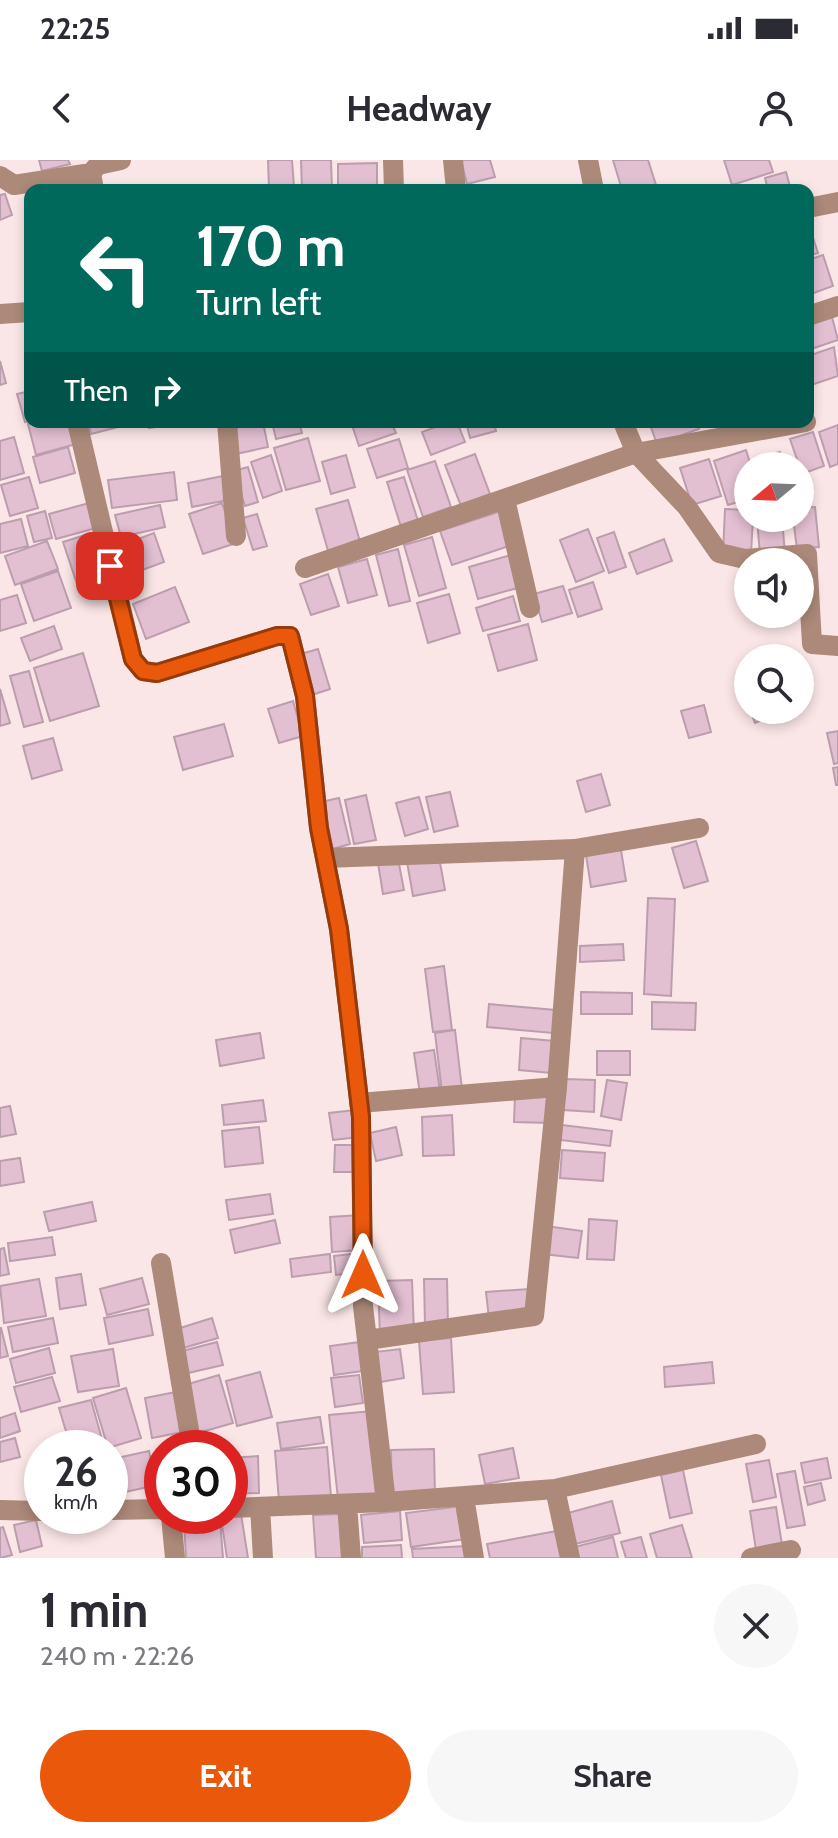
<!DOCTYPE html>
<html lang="en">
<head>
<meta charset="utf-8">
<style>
  body { margin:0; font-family:Cabin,sans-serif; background:#f7f7f7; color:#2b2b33; height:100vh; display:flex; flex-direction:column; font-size:30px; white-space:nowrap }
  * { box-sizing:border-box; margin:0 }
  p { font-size:26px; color:#7c7c81 }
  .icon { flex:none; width:44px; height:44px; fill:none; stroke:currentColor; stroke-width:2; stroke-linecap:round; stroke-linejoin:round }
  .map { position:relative; height:1398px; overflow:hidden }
  .panel { display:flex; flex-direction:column; background:#fff; flex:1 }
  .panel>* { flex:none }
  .hud { position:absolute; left:24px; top:24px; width:790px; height:244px; border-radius:16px; box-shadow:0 4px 12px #0003; background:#00695c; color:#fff; overflow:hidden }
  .needle { width:52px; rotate:251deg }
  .fabs { position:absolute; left:734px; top:292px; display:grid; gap:16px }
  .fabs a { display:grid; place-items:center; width:80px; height:80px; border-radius:50%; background:#fff; box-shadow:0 4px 12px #0003; font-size:40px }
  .speed { position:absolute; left:24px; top:1270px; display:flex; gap:16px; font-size:40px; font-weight:700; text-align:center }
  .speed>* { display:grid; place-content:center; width:104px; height:104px; border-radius:50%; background:#fff; box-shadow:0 4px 12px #0003; line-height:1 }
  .speed small { font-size:20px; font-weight:400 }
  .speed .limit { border:12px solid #d22; background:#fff; color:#111 }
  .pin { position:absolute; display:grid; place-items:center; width:68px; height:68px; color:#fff; margin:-34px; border-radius:16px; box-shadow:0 4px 12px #0006 }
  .me { position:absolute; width:88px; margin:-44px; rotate:0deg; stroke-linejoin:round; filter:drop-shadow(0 0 6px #0008) }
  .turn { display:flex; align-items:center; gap:28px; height:168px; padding:0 40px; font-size:36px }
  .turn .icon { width:104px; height:104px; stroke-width:2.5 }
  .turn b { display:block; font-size:56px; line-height:68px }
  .then { display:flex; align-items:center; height:76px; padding:0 40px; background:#0003; gap:16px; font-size:30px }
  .round { display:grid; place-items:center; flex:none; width:84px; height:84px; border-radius:42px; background:#f7f7f7 }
  .headline { display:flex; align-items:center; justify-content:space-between; height:136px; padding:0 40px }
  h1 { font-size:48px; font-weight:700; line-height:60px }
  .button { display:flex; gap:16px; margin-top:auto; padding:16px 40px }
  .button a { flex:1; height:92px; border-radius:48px; background:#ea580c; color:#fff; font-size:32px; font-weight:700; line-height:92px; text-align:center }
  .button a+a { background:#f7f7f7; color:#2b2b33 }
  .status { display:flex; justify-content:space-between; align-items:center; height:56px; padding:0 40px; background:#fff; direction:ltr }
  .status svg { height:22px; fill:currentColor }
  header { display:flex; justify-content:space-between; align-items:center; height:104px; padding:0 40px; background:#fff; font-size:36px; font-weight:700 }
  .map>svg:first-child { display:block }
  .building { fill:#e3bfd2; stroke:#bb9ead; stroke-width:2 }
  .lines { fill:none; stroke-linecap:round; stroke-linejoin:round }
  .minor { stroke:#ac8979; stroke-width:20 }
  .route-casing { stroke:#983908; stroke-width:20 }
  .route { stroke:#ea580c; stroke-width:14 }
</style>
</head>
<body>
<div class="status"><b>22:25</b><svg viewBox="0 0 49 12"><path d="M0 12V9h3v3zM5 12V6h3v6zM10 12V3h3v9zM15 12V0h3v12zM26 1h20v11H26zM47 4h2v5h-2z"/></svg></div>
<header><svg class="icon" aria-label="back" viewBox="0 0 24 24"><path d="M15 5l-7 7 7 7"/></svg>Headway<svg class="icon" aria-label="person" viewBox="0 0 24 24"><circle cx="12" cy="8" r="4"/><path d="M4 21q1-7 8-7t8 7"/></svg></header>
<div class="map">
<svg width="838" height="1398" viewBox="0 0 838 1398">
  <rect width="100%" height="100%" fill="#fbe6e7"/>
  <path class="building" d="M39,0h29l2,4 -28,7z
    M268,0h24l2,27 -25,2z
    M301,0h30l1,30h-30z
    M461,0h29l5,17 -28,7z
    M613,0h35l8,25 -34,5z
    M724,0h45l4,12 -41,13z
    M377,3v27h-39v-26z
    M786,12l5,18h-23l-3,-12z
    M5,34l7,21 -12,5v-25z
    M808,62l10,31 -10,3z
    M823,95l10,31 -25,9v-35z
    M832,157l6,23 -30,10v-25z
    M834,187l4,29 -30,10v-30z
    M0,201l6,22 -6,2z
    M30,231v30l-5,1 -8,-28z
    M35,262h35l6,22 -40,11 -8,-31z
    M88,262h33l1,4 -31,8z
    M148,262h36l-35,6z
    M263,262l5,25 -32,7 -5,-25z
    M272,262h27l3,11 -26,6z
    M351,262h40l5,11 -37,13z
    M449,262h8l8,20 -34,13 -9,-23z
    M466,262h28l2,9 -26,7z
    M649,262h47l3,7 -42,15z
    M838,265v39l-8,3 -11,-35z
    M813,272l11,34 -22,8 -12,-35z
    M14,277l10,36 -24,7v-39z
    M308,278l12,43 -34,9 -12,-42z
    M399,279l9,29 -31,10 -10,-29z
    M68,287l7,26 -35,10 -7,-26z
    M746,290l5,16 -3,33 -20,6 -14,-44z
    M780,292l5,14h-30l-2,-6z
    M475,294l15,40 -29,12 -16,-41z
    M271,295l11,36 -19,7 -12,-36z
    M346,295l9,32 -24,7 -9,-32z
    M709,299l12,37 -29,9 -12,-37z
    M435,301l16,46 -28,10 -16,-47z
    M248,307l10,35 -13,4 -11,-35z
    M174,312l3,28 -65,8 -4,-28z
    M223,316l5,24 -36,7 -4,-24z
    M29,317l9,31 -28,8 -9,-31z
    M404,317l14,44 -17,6 -14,-45z
    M348,340l13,45 -32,9 -13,-45z
    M89,343l7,25 -40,11 -7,-25z
    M222,343l14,40 -33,11 -14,-40z
    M160,345l5,22 -44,10 -6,-22z
    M815,347l4,40 -22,2 -4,-31h7v-10z
    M725,349l23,1v8h5l-2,36 -28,-1z
    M45,351l7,27 -18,4 -7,-26z
    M501,351l11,34 -60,20 -12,-34z
    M257,354l10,32 -14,4 -10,-32z
    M757,358h25l3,36 -25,1z
    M21,359l7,27 -28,7v-29z
    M588,369l16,42 -28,11 -16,-42z
    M98,371l13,41 -34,12 -14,-42z
    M614,372l12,35 -17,6 -12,-35z
    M154,373l10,29 -35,13 -10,-29z
    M432,377l14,51 -27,8 -15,-51z
    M664,379l8,22 -35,13 -8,-21z
    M47,381l11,28 -43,16 -10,-29z
    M398,389l12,52 -21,5 -13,-51z
    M511,395l10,32 -43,12 -9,-32z
    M367,399l10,36 -29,8 -10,-36z
    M58,411l13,37 -37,13 -13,-37z
    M328,414l11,32 -28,9 -11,-31z
    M593,422l9,27 -24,8 -9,-27z
    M563,426l9,27 -30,9 -8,-28z
    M175,427l14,35 -43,17 -13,-35z
    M449,434l11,39 -32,10 -11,-40z
    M17,435l9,28 -26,8v-31z
    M513,436l7,25 -37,10 -7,-23z
    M528,464l9,36 -39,11 -10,-36z
    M54,466l8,23 -32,12 -9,-23z
    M318,489l12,40 -18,6 -11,-41z
    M83,493l16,53 -49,15 -16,-53z
    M29,511l14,51 -19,5 -14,-51z
    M0,529l10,34 -10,3z
    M293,541l10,35 -24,7 -11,-34z
    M704,545l7,27 -22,6 -8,-27z
    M750,550h35l-30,13z
    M224,564l9,32 -50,14 -9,-33z
    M838,571v32l-4,1 -7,-31z
    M53,578l9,32 -30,9 -9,-33z
    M838,607v18h-2l-3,-17z
    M601,614l9,31 -24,7 -9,-31z
    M450,632l8,34 -24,6 -8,-35z
    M366,635l10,45 -22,4 -9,-44z
    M419,637l9,32 -23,7 -9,-33z
    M339,638l11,46 -17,5 -12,-47z
    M696,681l12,40 -24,7 -12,-40z
    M621,690l5,31 -35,6 -5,-32z
    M439,697l6,33 -32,6 -6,-34z
    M398,699l6,31 -21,4 -5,-31z
    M648,738l27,1 -4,97 -27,-2z
    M623,784l1,16 -44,2v-16z
    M444,806l8,64 -19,2 -8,-63z
    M581,832l51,1v21h-51z
    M652,842l44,1 -1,27 -43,-1z
    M489,844l66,6 -2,23 -66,-6z
    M455,870l7,59 -20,3 -7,-59z
    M260,873l4,25 -44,8 -4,-26z
    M521,878l33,3 -3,32 -32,-3z
    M434,890l6,41 -20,3 -6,-41z
    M597,891h33v24h-33z
    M564,919l31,1 -1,32 -31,-2z
    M607,920l20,3 -6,37 -20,-4z
    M515,935l36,1 -1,27 -36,-1z
    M263,940l3,21 -42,4 -2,-20z
    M10,946l6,28 -16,3v-29z
    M355,950l4,27 -26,3 -4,-27z
    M452,955l2,40 -31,1 -1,-39z
    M562,965l50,6 -2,15 -50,-6z
    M259,967l4,36 -38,4 -3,-36z
    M396,967l6,28 -26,6 -6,-28z
    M335,985h23v27h-24z
    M562,990l43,3 -2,28 -43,-3z
    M20,998l4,24 -24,4v-25z
    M270,1034l3,20 -44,6 -3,-20z
    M92,1042l4,19 -47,10 -5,-19z
    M360,1055l1,35 -29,2 -2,-35z
    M589,1059l28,2 -3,39 -27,-1z
    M275,1060l5,23 -45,10 -5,-23z
    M546,1066l36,5 -4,27 -35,-4z
    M52,1077l3,18 -45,6 -2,-18z
    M4,1088l5,26 -9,2v-27z
    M360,1093l2,19 -26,3 -2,-19z
    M330,1094l1,18 -39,5 -2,-18z
    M81,1114l5,31 -26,4 -4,-31z
    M142,1118l7,26 -42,11 -7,-26z
    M39,1119l7,37 -42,7 -4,-37z
    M424,1119h23l1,46h-23z
    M412,1120l2,53 -34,2 -2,-54z
    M529,1129l3,26 -43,4 -3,-27z
    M148,1149l5,26 -44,9 -5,-26z
    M53,1158l5,25 -45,9 -5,-25z
    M212,1158l6,20 -35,10 -6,-19z
    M1,1168l7,28 -8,2v-30z
    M451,1178l3,54 -31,2 -4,-53z
    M217,1182l6,23 -35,8 -6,-22z
    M360,1182l3,29 -29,4 -4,-29z
    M49,1188l6,25 -39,10 -6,-24z
    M113,1189l6,37 -41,6 -7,-36z
    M400,1189l4,29 -24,4 -5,-30z
    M712,1202l2,21 -49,4 -1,-20z
    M260,1212l12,45 -35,9 -11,-45z
    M219,1215l14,48 -35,10 -13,-48z
    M359,1215l4,28 -28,4 -4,-29z
    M52,1217l8,24 -39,11 -7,-25z
    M126,1228l15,50 -33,10 -15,-50z
    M176,1232l7,40 -31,6 -7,-40z
    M91,1240l12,43 -32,5 -12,-40z
    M372,1251l9,83 -43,5 -9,-84z
    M15,1253l5,18 -20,7v-20z
    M320,1257l4,26 -43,6 -4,-26z
    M15,1278l5,19 -20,5v-20z
    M187,1279l2,9h-22l-1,-6z
    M327,1287l4,50 -52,4 -4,-50z
    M513,1288l6,30 -34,6 -6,-29z
    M434,1289l1,47 -43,1 -1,-47z
    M149,1291l8,34 -32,7 -8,-34z
    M111,1292l3,44 -4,1v-45z
    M258,1296l1,37 -29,1v-36z
    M827,1298l4,20 -26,5 -4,-20z
    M769,1300l7,37 -23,5 -7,-38z
    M42,1305v37l-4,-36z
    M683,1310l9,43 -22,5 -9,-43z
    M795,1311l10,54 -18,3 -10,-54z
    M821,1323l4,17 -17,5 -4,-18z
    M612,1341l8,32 -45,11 -7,-31z
    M462,1346l4,33 -55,8 -5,-34z
    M776,1347l6,38 -26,5 -6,-39z
    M400,1351l2,29 -38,3 -3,-28z
    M241,1354l7,44h-21l-6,-40z
    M343,1354l3,44h-30l-3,-43z
    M36,1360l6,26 -22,6 -6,-27z
    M220,1360l3,38h-37l-2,-35z
    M682,1365l10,33h-35l-7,-24z
    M3,1367l9,28 -12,3v-30z
    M562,1370l5,28h-77l-3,-14z
    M613,1377l5,21h-41l-2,-11z
    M641,1377l6,21h-21l-5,-16z
    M401,1385l1,13h-40v-11z
    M466,1386l1,12h-54l-1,-9z"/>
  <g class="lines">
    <path class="minor" d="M393,0l1,30
      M453,0l3,30
      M588,0l6,30
      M91,13l7,-8 23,-5
      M0,16l14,9 77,-12 3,17
      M808,48l30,-6
      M0,154l30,-2
      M808,156l30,-10
      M77,262l56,237 10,12 14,2 120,-37h13l15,60 14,132 20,101 22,188 2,189 23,196
      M227,262l9,114
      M623,262l13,31 51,54 32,46 26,6 62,-5 5,90 26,2
      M505,339l25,109
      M305,408l331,-115 170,-31
      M325,698l250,-9
      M359,943l198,-16
      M161,1103l31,185
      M367,1180l167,-24 23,-229 18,-238 124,-21
      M555,1329l15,69
      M464,1337l10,61
      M347,1344l4,54
      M260,1347l3,51
      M230,1348l156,-6 169,-13 201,-45
      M0,1350l42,1
      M110,1350l52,-1
      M171,1356l4,42
      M751,1398l40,-8"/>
  </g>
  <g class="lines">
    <g class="route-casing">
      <path id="route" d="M110,406l23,93 10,12 14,2 120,-37h13l15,60 14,132 20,101 22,188 2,158"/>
    </g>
    <use href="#route" class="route"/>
  </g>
</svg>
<div class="fabs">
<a><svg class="needle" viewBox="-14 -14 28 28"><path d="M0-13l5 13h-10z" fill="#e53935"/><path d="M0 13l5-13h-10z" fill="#7c7c81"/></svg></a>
<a><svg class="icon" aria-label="sound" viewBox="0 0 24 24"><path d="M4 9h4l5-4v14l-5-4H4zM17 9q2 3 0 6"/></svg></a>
<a><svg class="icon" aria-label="search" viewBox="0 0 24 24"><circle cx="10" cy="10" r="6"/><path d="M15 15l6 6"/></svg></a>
</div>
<div class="speed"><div>26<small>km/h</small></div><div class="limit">30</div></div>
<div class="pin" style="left:110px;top:406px;background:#d93025"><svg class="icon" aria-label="arrive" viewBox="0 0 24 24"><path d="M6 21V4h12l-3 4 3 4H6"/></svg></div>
<svg class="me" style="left:363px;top:1115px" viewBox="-20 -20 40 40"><path d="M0-17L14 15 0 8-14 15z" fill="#ea580c" stroke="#fff" stroke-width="4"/></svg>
<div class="hud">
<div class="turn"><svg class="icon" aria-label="left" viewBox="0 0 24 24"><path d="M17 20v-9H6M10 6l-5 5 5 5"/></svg><div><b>170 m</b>Turn left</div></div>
<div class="then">Then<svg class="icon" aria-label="right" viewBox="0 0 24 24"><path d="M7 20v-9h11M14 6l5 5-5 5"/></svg></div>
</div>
</div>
<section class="panel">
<div class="headline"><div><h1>1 min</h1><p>240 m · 22:26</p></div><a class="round"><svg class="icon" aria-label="close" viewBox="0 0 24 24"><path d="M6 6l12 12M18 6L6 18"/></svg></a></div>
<div class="button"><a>Exit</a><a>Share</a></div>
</section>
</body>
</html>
